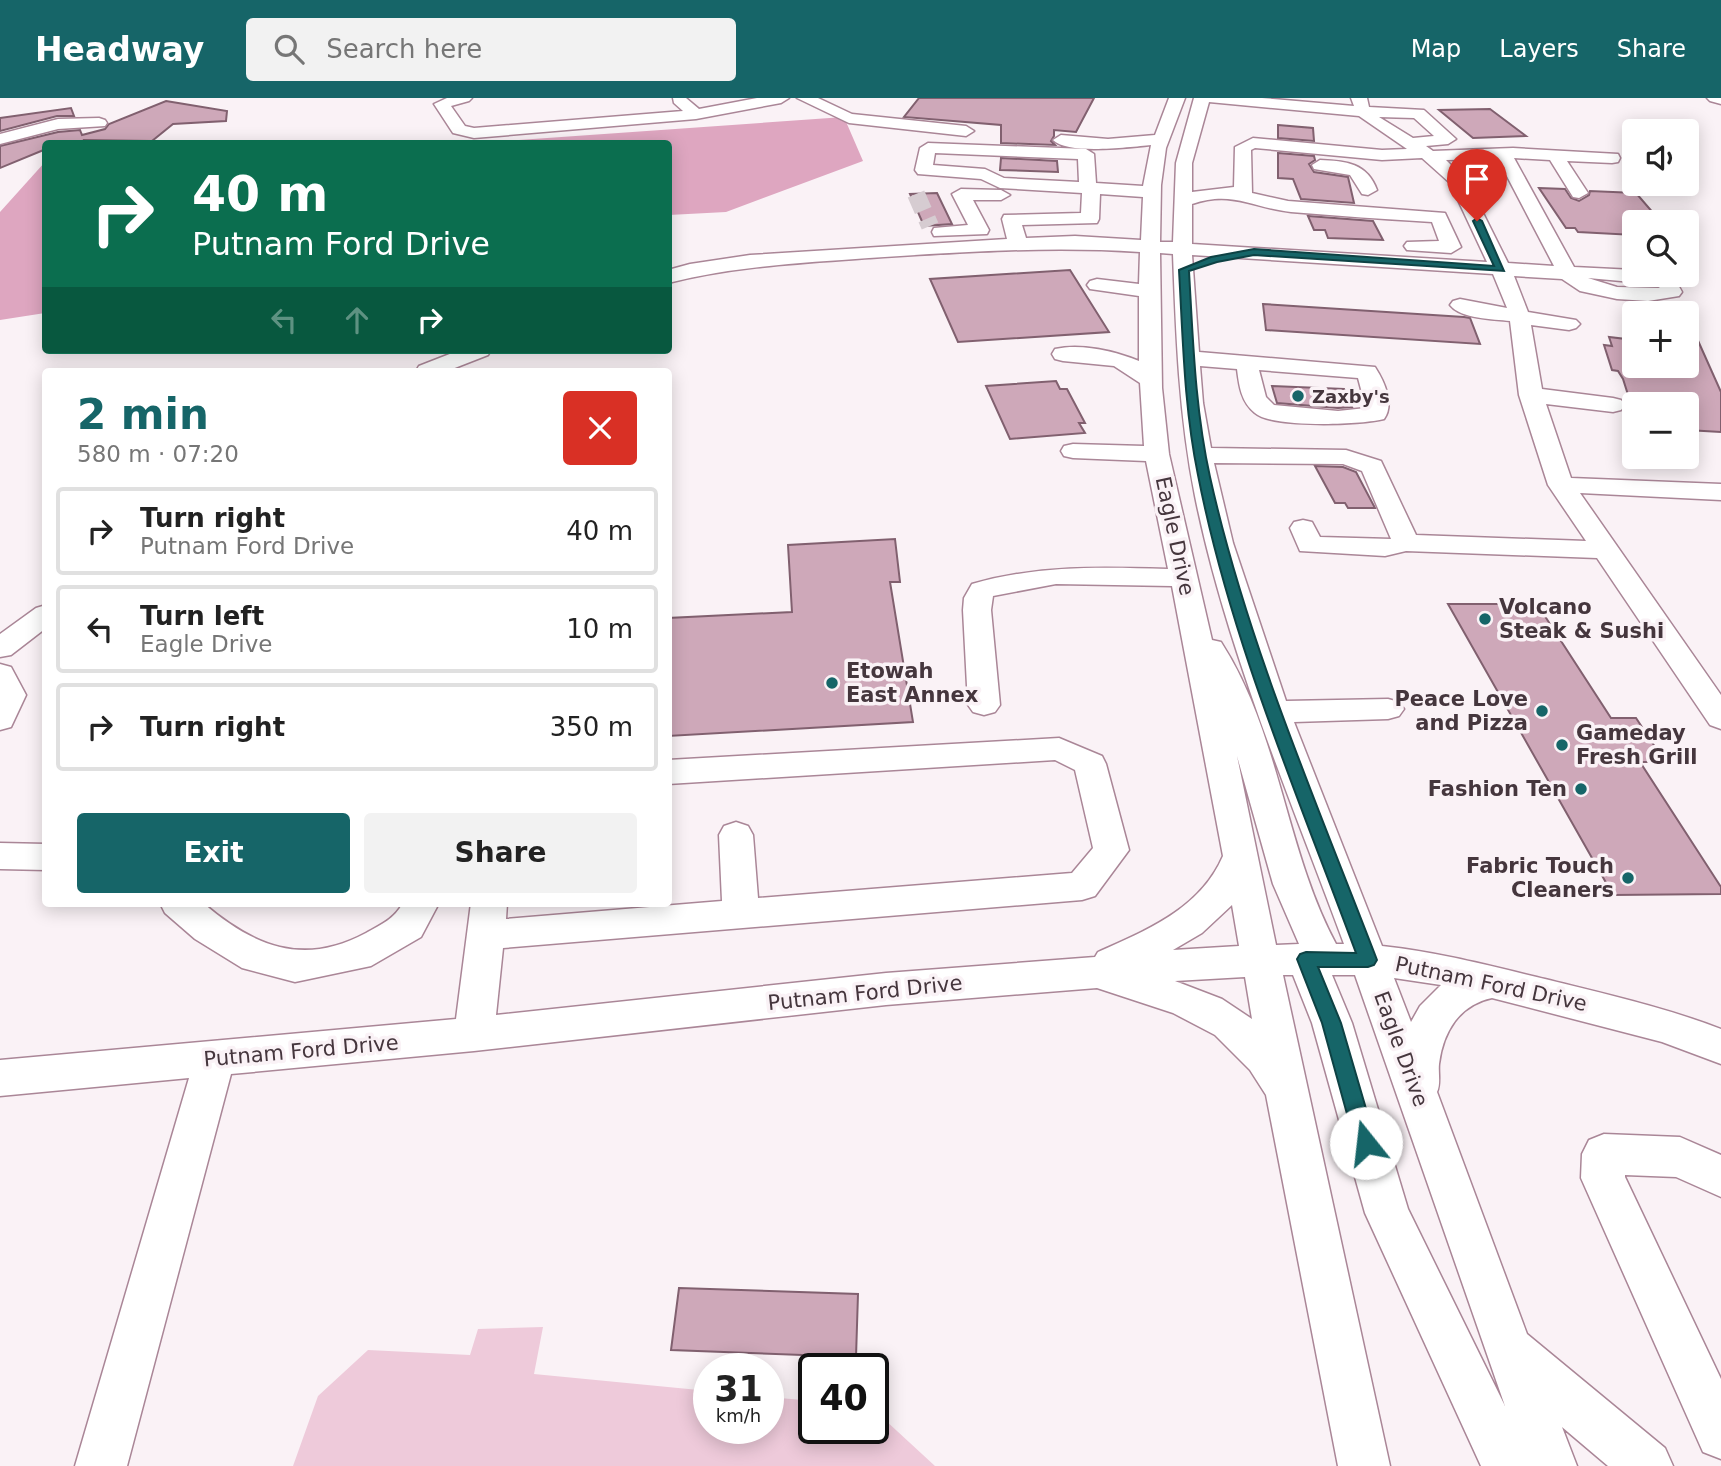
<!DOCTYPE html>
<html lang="en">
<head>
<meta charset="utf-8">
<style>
  body { margin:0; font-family:"DejaVu Sans",sans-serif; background:#f2f2f2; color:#222; height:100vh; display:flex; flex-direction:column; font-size:26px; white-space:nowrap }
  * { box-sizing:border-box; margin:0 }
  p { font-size:23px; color:#767676 }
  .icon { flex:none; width:38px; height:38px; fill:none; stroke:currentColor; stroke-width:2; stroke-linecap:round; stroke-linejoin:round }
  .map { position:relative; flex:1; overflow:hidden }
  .side { position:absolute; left:42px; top:270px; width:630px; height:539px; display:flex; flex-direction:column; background:#fff; border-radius:7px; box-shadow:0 4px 18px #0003 }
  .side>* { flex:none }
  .top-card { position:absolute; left:42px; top:42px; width:630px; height:214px; border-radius:7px; box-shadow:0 4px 18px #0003; background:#0b6e4f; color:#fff; overflow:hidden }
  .fabs { position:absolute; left:1622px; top:21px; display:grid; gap:14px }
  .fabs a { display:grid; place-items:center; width:77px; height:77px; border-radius:7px; background:#fff; box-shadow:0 4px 18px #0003; font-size:35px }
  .speed { position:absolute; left:693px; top:1255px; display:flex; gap:14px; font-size:35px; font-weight:700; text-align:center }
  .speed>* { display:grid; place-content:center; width:91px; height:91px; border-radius:50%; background:#fff; box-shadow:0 4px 18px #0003; line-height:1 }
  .speed small { font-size:18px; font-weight:400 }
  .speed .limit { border:4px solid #111; border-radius:10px; background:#fff; color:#111 }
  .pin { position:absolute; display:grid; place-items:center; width:60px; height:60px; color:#fff; margin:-72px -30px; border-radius:50% 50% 50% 0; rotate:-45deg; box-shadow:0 0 7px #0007 }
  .pin .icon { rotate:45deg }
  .me { position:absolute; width:77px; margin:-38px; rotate:344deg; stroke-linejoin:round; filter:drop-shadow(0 0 5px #0008) }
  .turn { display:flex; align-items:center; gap:24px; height:147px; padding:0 35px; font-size:32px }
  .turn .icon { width:91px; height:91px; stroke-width:2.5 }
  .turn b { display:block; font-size:49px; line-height:60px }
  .lanes { display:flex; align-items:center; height:66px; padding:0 35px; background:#0003; justify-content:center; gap:35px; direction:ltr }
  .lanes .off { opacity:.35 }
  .round { display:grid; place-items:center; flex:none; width:74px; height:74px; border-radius:7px; background:#f2f2f2 }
  .head { display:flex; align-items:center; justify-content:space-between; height:119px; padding:0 35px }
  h1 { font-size:42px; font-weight:600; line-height:52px; color:#166568 }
  .cta { display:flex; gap:14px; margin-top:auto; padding:14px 35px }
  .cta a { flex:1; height:80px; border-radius:7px; background:#166568; color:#fff; font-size:28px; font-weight:600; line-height:80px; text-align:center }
  .cta a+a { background:#f2f2f2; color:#222 }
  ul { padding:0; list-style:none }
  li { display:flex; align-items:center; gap:21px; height:88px; margin:0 14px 10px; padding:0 21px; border:4px solid #e0e0e0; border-radius:7px }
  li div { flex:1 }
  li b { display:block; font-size:26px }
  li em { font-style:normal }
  header { display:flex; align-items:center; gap:42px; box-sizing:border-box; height:98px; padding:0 35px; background:#166568; color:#fff }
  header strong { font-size:33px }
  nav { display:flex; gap:38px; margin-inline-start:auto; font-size:24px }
  .search { width:490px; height:63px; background:#f2f2f2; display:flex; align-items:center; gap:18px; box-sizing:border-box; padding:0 24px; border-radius:7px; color:#767676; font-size:26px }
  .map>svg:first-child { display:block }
  .green { fill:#eecada }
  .forest { fill:#dea6c0 }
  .building { fill:#cea8b9; stroke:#81606f; stroke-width:2 }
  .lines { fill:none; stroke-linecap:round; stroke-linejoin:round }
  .minor-tunnel { stroke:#d6ccd1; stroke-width:18; stroke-dasharray:18 9; stroke-linecap:butt }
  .minor-casing { stroke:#aa8697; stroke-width:3 }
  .minor { fill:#fff; fill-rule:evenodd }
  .route { fill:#166568; stroke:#0e4244; stroke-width:2 }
  .poi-dot { fill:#166568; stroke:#faf2f6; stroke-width:2.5 }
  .labels { text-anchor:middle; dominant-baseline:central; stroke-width:7; stroke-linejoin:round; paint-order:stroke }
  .far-poi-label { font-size:18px; font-weight:bold; fill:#45363d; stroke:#faf2f6; text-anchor:start }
  .street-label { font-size:21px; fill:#45363d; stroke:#faf2f6 }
  .poi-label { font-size:21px; font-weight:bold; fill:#45363d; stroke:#faf2f6; text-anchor:start }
</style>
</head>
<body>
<header>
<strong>Headway</strong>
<div class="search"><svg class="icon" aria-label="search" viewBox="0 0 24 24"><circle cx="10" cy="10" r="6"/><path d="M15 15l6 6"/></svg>Search here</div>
<nav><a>Map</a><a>Layers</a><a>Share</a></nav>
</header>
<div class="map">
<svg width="1721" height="1368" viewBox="0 0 1721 1368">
  <rect width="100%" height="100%" fill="#faf2f6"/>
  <path class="green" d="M543,1229l-9,47 175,17v37h59v-31l46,4v27h59v-13l11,4 51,47h-642l25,-70 50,-46 102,5 8,-26z"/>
  <path class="forest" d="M844,19l19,44 -137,51 -57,3 -1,-71h-204z
    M45,64v151l-45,7v-108z"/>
  <path class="building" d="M919,0h175l-18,34 -22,-2v6l-3,5 4,4 -54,-2v-18l-97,-8z
    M166,3l61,10 -1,10 -53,3 -21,17 -68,-1 1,4h-39v5l-46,19v-22l58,-14 22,-2 2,5 23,-6 4,-5z
    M71,10l3,8h-17l-57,15v-13z
    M1490,11l36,27 -53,2 -34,-28z
    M1278,27l35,3 1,13 -36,-3z
    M1278,55l36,3 1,4 -6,4 5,8 34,5 6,26 -53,-4 -8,-20 -15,-1z
    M1001,60l56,3 1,11 -58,-2z
    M1539,90l26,1 6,9 8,3 10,-6 1,-4 46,2 25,29h-27v13l-56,-3 -3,-4h-9z
    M937,95l15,31 -28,2 -14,-32z
    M1308,118l65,5 10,19 -55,-2 -3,-8h-11z
    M1070,172l39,62 -151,10 -28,-63z
    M1263,206l201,13 6,1 10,26 -214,-14z
    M1687,218l34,76v40l-34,-2v-26h-49l-4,-6 -4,3 -7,-22 -5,-8 -6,-1 -8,-25 8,1 -3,-9 25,3v26h53z
    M1056,283l4,8h7l18,34h-6l6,10 -75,6 -24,-53z
    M1272,288l72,3 8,18 -14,1 -61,-5z
    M1315,368l28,1 13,5 19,36h-27l-3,-5h-10z
    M895,441l5,43h-10l23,140 -245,14v-118l124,-6 -4,-67z
    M1448,506h89l74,114h25l29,44h-25l81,125v7l-108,1z
    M679,1190l179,6 -2,63 -185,-7z"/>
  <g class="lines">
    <path class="minor-tunnel" d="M916,96l14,32"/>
    <g class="minor-casing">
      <path id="minor" d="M447,0h25l-3,3 -18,5 14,20 9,2 209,-17 -9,-8 -1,-5h13l13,11 58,-11h32l-8,5 -85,16 -222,19 -21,-5 -2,-3 -17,-26z
        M797,0h21l34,16 114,12 8,5 -8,5 -117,-13z
        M1169,0h16l-19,50 -5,37 -1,57h13l3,-79 18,-65h68l92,8 -3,-8h16l2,9 55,3 32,29 -8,5 -22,2 7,5 80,-3 105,6 2,4 -2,4 -6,1 -45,-2 21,32 -9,5 -6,-1 -23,-37 -36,-2 60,109 60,3v5c22,0 38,-5 48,17l-3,4 -31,5 -31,-2 -37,-8 -18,-12 -48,-3 14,36 48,8 4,4 -4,4 -7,2 -38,-5 11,64 71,9 8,2 4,5 -4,5 -8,2 -67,-8 25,74 150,6v16l-141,-7 141,202v34l-11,-4 -113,-167 -191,-7 -21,5 -85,-5 -10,-23 4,-6 9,-2 9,2 8,15 71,2 -29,-68 -19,-7 -129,-1 19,80 53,158 102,-2 11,3 5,7 -5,7 -11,3 -94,3 88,224c56,6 109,20 163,33 60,15 119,28 176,50v35l-59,-22 -170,-44c-33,7 -49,34 -53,66 -1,9 2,19 -2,28l90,242 138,114 8,18h-65l-46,-39 15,39h-96l-116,-253 -53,-190 -19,-48h-10l107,491h-52l-72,-371 -16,-25 -35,-35 -42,-22 -76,-25 -211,17 -412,46 -243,23 -104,392h-52l114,-388 -189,18v-36l456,-41 15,-116h36l-1,16 216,-18 -3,-66 5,-9 12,-4 12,4 5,9 5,63 314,-25 21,-25 -18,-78 -20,-10 -387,24v-24l391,-22 43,18 4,8 23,86 -34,46 -13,4 -579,48 -7,67 390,-42 209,-16 3,-5c49,-22 102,-43 125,-96l-51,-270 -116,-2 -63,12 -2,14 9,95 -5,7 -11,3 -11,-3 -5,-7 -5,-95 1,-12 8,-14c66,-19 129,-17 196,-15l-22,-108 -73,-3 -9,-2 -3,-5 3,-5 9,-2 71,2 -4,-63 -26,-17 -51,-5 -8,-2 -3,-5 3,-5c26,-6 60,2 84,12v-65l-49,-7 -3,-4 3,-4 7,-2 42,5 1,-32c-90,-6 -180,0 -271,6 -68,5 -134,8 -201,25v-13l22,-6 60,-9 257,-16 -5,-20 2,-4 77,-2 1,-20 -82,-5 -19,-9 -63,-5 -3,-4 5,-22 8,-5 158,6 8,5 2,29 47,3 8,-41c-21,2 -84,10 -98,-5l8,-5 47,4 47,-4zM1209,4l150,14 48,33 -25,1 -129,-12 -18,9 -1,40 -42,5v-29zM1379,19l35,1 20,18 -21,2zM1255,50l127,12 40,-2 28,25 37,79 -295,-18v-40c41,-14 60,4 99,8 47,4 94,7 141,10l7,19 -32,1 -3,4 3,4 44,3 10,-6 -16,-34 -157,-12 -36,-8 -1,-43zM935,55l143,6 1,23 -75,-4 -19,-9 -52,-4zM1498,61l56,107 -46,-3 -41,-82 -21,-21zM1100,96l43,3 -2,43 -66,-4 -49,2 -4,-13 75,-2 2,-4zM1160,155l13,1c3,82 6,161 22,242 31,153 95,301 149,448h-8c-51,-95 -56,-211 -115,-302l-9,-2 -43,-186 -7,-66zM1192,157l301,19 14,34 -47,-9 -7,2 -3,4c11,14 43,14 60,16l9,74 29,90 38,56 -170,-6 -35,-74 -35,-11 -135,-2 -8,-45 -3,-37 37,3c2,16 4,33 18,44 16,15 107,12 129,6 11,-15 0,-38 -9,-52l-176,-15zM1588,180l66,6 6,4 -43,-1zM1259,272l99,8 8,30 -28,3 -64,-6 -8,-8zM1237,658l36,128 26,60 -23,1zM1232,807l7,41 -66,4 29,-17zM1332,877h23l150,431 -97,-197 -56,-186zM1245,879l7,42 -30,-20 -47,-18zM1394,880l47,7 -21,21 -9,16z
        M1707,0h14v6l-11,-3z
        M99,20l6,2 2,3 -2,3 -47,3 -58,15v-10l58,-15z
        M1320,62c26,1 47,3 57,30l-9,5 -6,-1 -12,-19 -36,-6 -2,-4z
        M961,91l40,1 9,5 -9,5h-28l16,30 -2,4 -53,2 -2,-4 2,-4 34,-3 -16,-31z
        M460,252h31l-3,5 -41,16h-31l3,-5z
        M46,507v23l-35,27 -11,2v-23l36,-26z
        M0,566l11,3 15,28 -15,32 -11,3z
        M0,745l46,1v26l-46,-1z
        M160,805h43c50,43 100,64 163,30 16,-9 28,-14 37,-30h36l-18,34 -50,29 -76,16 -53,-14 -47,-29 -30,-26z
        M1604,1036l76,3 41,18v42l-45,-20 -51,-2v2l96,202v80l-18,-7 -122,-274 1,-24 7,-14z"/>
    </g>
    <use href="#minor" class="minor"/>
  </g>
  <path class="route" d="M1477,120l5,3 22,50 -250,-16 -37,7 -28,9c4,69 6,138 21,206 37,166 106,324 167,483l-3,5 -6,2h-50l23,56 35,120 -3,6 -7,3 -8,-3 -3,-6 -33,-120 -25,-64 3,-5 6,-2 50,1c-58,-157 -126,-314 -158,-478 -14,-68 -15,-136 -19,-205l32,-13 43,-8 240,17 -21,-45z"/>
  <g class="poi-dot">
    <circle cx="1298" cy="298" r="7"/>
    <circle cx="1485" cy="521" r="7"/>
    <circle cx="832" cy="585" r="7"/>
    <circle cx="1542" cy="613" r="7"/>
    <circle cx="1562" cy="647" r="7"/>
    <circle cx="1581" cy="691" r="7"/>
    <circle cx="1628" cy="780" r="7"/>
  </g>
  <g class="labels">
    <g class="far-poi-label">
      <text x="1312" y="298">Zaxby's</text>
    </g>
    <g class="street-label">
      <text transform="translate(1175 438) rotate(78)">Eagle Drive</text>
      <text transform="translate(1491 886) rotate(12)">Putnam Ford Drive</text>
      <text transform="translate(865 895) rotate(-6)">Putnam Ford Drive</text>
      <text transform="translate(1401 951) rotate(70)">Eagle Drive</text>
      <text transform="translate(301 953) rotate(-5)">Putnam Ford Drive</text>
    </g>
    <g class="poi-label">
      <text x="1499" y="509">Volcano<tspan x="1499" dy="24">Steak &amp; Sushi</tspan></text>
      <text x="846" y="573">Etowah<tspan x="846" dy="24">East Annex</tspan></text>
      <text x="1528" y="601" text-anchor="end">Peace Love<tspan x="1528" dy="24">and Pizza</tspan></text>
      <text x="1576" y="635">Gameday<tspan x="1576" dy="24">Fresh Grill</tspan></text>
      <text x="1567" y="691" text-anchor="end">Fashion Ten</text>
      <text x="1614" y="768" text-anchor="end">Fabric Touch<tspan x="1614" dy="24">Cleaners</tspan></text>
    </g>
  </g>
</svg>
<div class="fabs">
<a><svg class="icon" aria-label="sound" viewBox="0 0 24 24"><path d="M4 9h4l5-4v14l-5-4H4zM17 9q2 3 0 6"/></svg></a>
<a><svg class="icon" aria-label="search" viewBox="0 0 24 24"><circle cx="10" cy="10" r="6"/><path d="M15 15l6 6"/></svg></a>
<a>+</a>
<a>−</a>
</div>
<div class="speed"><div>31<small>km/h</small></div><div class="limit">40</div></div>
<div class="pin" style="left:1477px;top:123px;background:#d93025"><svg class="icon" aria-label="arrive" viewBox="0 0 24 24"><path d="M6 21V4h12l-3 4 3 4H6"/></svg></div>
<svg class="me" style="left:1366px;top:1045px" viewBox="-20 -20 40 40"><circle r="19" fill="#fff"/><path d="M0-13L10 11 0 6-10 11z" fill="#166568"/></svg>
<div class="top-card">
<div class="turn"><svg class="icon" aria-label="right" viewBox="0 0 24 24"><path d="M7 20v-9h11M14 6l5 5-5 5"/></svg><div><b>40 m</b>Putnam Ford Drive</div></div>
<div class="lanes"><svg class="icon off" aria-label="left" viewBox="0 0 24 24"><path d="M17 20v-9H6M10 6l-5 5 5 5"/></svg><svg class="icon off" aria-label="ahead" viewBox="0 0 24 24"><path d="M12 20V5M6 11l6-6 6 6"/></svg><svg class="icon" aria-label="right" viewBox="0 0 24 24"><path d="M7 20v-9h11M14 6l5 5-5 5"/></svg></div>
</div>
<section class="side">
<div class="head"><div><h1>2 min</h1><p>580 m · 07:20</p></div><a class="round" style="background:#d93025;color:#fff"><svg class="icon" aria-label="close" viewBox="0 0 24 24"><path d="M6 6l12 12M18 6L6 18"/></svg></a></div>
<ul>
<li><svg class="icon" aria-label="right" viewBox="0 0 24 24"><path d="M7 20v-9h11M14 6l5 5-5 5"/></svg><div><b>Turn right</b><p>Putnam Ford Drive</p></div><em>40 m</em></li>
<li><svg class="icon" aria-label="left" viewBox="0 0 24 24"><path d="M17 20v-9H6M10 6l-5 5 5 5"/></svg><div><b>Turn left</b><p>Eagle Drive</p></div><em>10 m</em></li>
<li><svg class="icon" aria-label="right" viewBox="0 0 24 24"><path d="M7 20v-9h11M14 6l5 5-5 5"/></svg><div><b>Turn right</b></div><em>350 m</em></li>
</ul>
<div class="cta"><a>Exit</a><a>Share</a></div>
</section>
</div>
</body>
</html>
